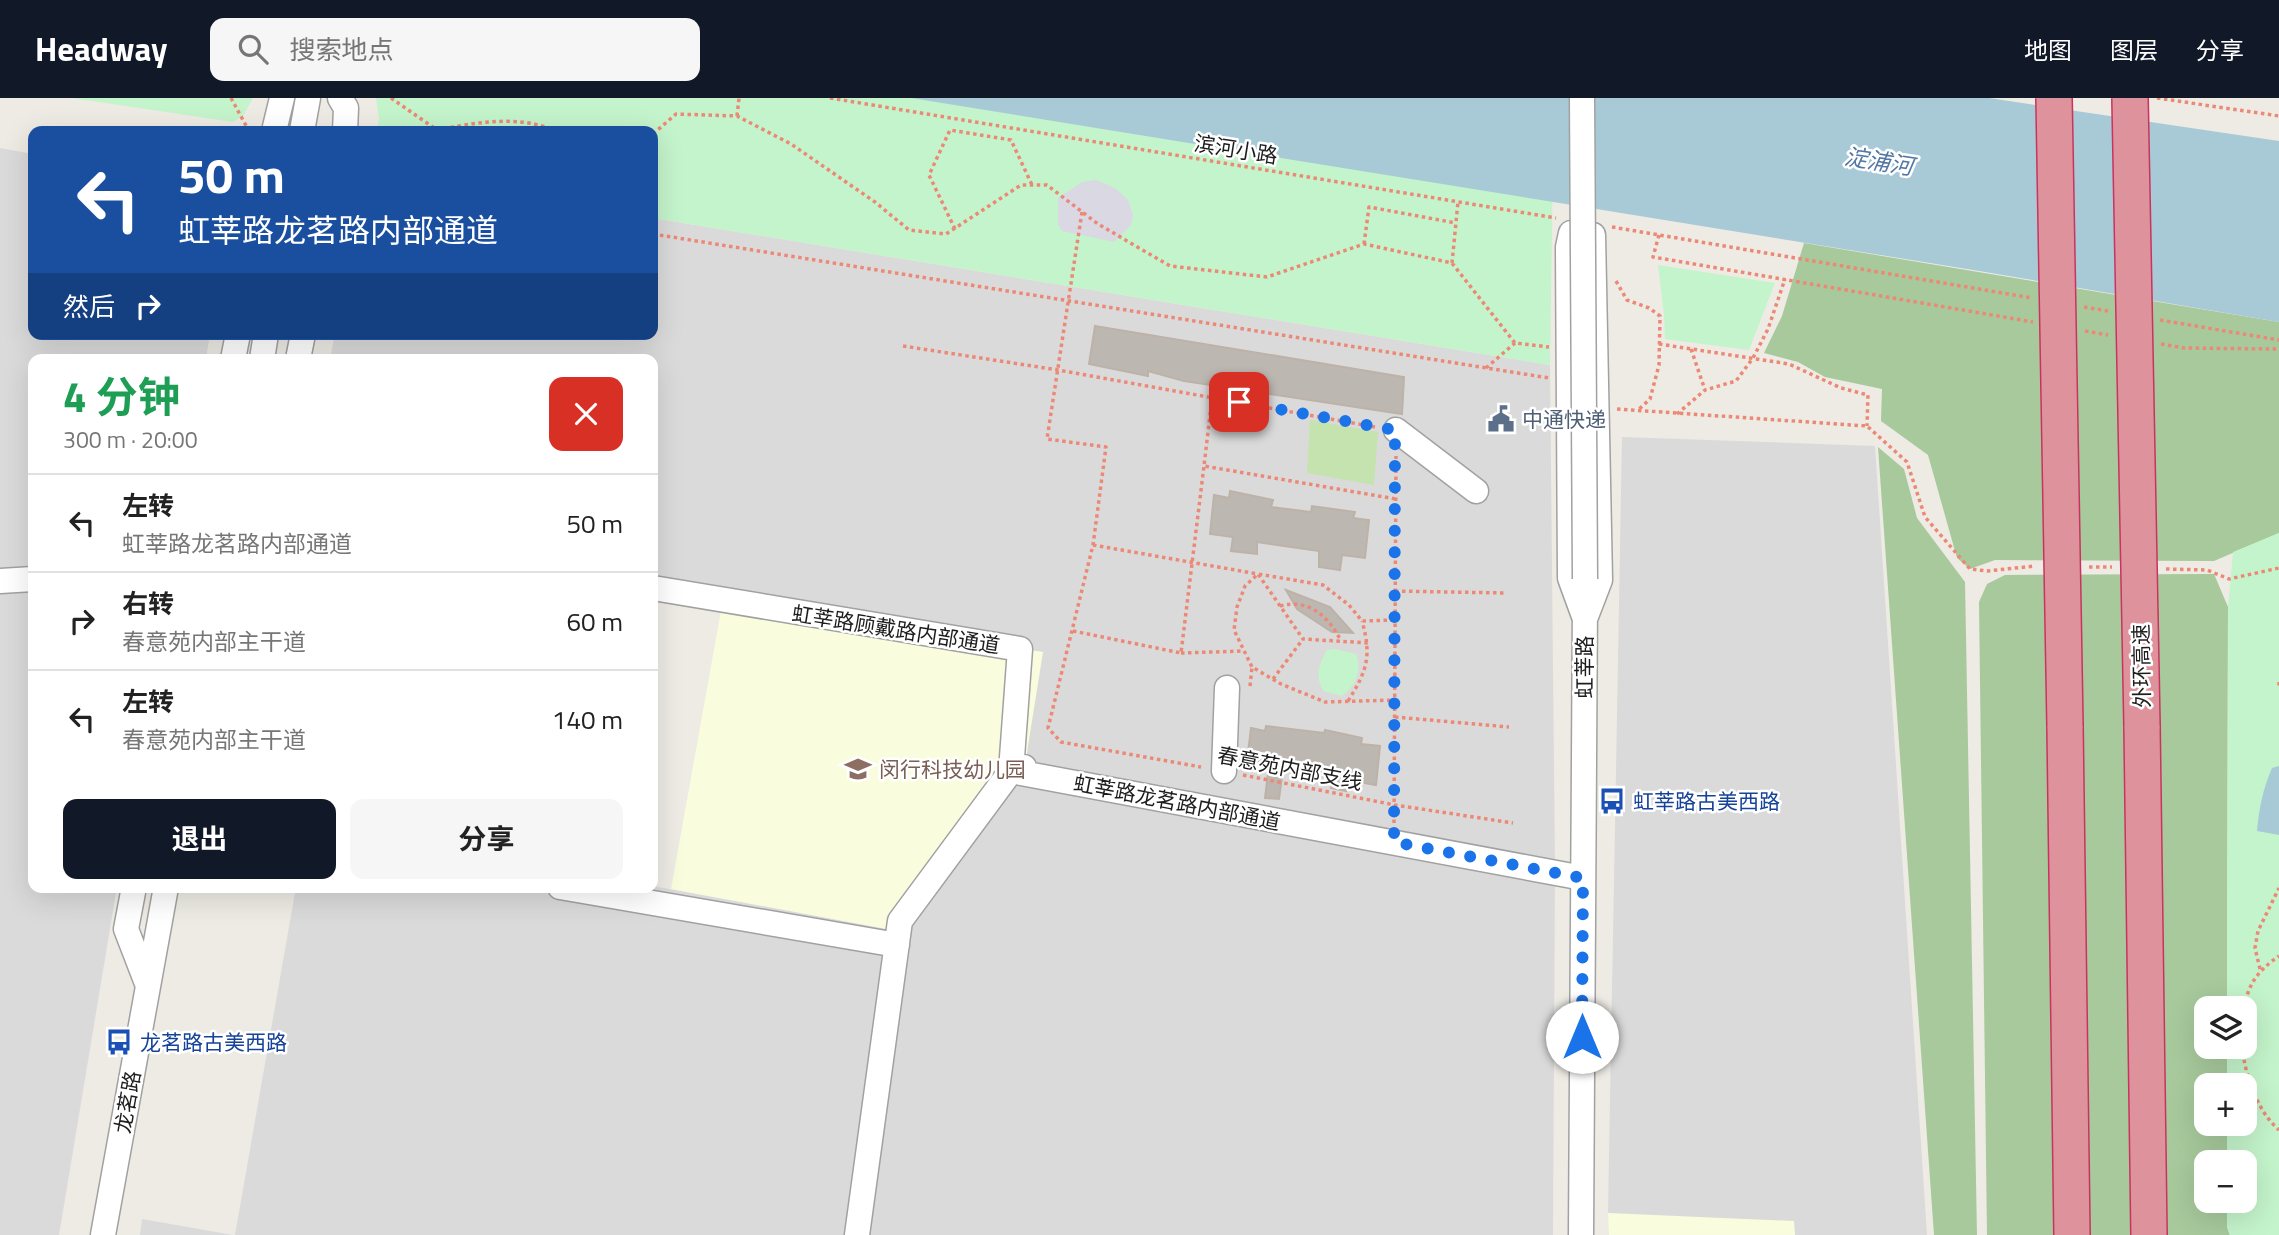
<!DOCTYPE html>
<html lang="zh">
<head>
<meta charset="utf-8">
<style>
  body { margin:0; font-family:"Titillium Web","Noto Sans SC",sans-serif; background:#f6f6f6; color:#222; height:100vh; display:flex; flex-direction:column; font-size:26px; white-space:nowrap }
  * { box-sizing:border-box; margin:0 }
  p { font-size:23px; color:#767676 }
  .icon { flex:none; width:38px; height:38px; fill:none; stroke:currentColor; stroke-width:2; stroke-linecap:round; stroke-linejoin:round }
  .map { position:relative; flex:1; overflow:hidden }
  .side { position:absolute; left:28px; top:256px; width:630px; height:539px; display:flex; flex-direction:column; background:#fff; border-radius:14px; box-shadow:0 7px 28px #0002 }
  .side>* { flex:none }
  .guide { position:absolute; left:28px; top:28px; width:630px; height:214px; border-radius:14px; box-shadow:0 7px 28px #0002; background:#1a4fa0; color:#fff; overflow:hidden }
  .buttons { position:absolute; left:2194px; top:898px; display:grid; gap:14px }
  .buttons a { display:grid; place-items:center; width:63px; height:63px; border-radius:14px; background:#fff; box-shadow:0 7px 28px #0002; font-size:35px }
  .pin { position:absolute; display:grid; place-items:center; width:60px; height:60px; color:#fff; margin:-30px; border-radius:14px; box-shadow:0 4px 10px #0006 }
  .me { position:absolute; width:77px; margin:-38px; rotate:0deg; stroke-linejoin:round; filter:drop-shadow(0 0 5px #0008) }
  .turn { display:flex; align-items:center; gap:24px; height:147px; padding:0 35px; font-size:32px }
  .turn .icon { width:91px; height:91px; stroke-width:2.5 }
  .turn b { display:block; font-size:49px; line-height:60px }
  .then { display:flex; align-items:center; height:66px; padding:0 35px; background:#0003; gap:14px; font-size:26px }
  .round { display:grid; place-items:center; flex:none; width:74px; height:74px; border-radius:14px; background:#f6f6f6 }
  .summary { display:flex; align-items:center; justify-content:space-between; height:119px; padding:0 35px }
  h1 { font-size:42px; font-weight:700; line-height:52px; color:#1e9e55 }
  .button { display:flex; gap:14px; margin-top:auto; padding:14px 35px }
  .button a { flex:1; height:80px; border-radius:14px; background:#111827; color:#fff; font-size:28px; font-weight:700; line-height:80px; text-align:center }
  .button a+a { background:#f6f6f6; color:#222 }
  ul { padding:0; list-style:none }
  li { display:flex; align-items:center; gap:21px; height:98px; padding:0 35px; border-top:2px solid #e0e0e0 }
  li div { flex:1 }
  li b { display:block; font-size:26px }
  li em { font-style:normal }
  header { display:flex; align-items:center; gap:42px; box-sizing:border-box; height:98px; padding:0 35px; background:#111827; color:#fff }
  header strong { font-size:33px }
  nav { display:flex; gap:38px; margin-inline-start:auto; font-size:24px }
  .search { width:490px; height:63px; background:#f6f6f6; display:flex; align-items:center; gap:18px; box-sizing:border-box; padding:0 24px; border-radius:14px; color:#767676; font-size:26px }
  .map>svg:first-child { display:block }
  .residential { fill:#dbdada }
  .education { fill:#fafcde }
  .grass { fill:#c5e3ae }
  .forest { fill:#a7c99c }
  .park { fill:#c4f4cb }
  .plaza { fill:#d9d8e3 }
  .water { fill:#a8cad7 }
  .building { fill:#bdb7b1; stroke:#bdb2a8; stroke-width:2 }
  .lines { fill:none; stroke-linecap:round; stroke-linejoin:round }
  .minor-casing { stroke:#a1a1a1; stroke-width:27 }
  .highway-casing { stroke:#c8345f; stroke-width:38 }
  .path { stroke:#ec8976; stroke-width:3.5; stroke-dasharray:3.5 3.5; stroke-linecap:butt }
  .minor { stroke:#fff; stroke-width:24 }
  .highway { stroke:#de929c; stroke-width:35 }
  .minor-bridge-casing { stroke:#a1a1a1; stroke-width:27; stroke-linecap:butt }
  .highway-bridge-casing { stroke:#c8345f; stroke-width:38; stroke-linecap:butt }
  .minor-bridge { stroke:#fff; stroke-width:24 }
  .highway-bridge { stroke:#de929c; stroke-width:35 }
  .route { stroke:#1a73e8; stroke-width:12; stroke-dasharray:0 21.6 }
  .labels { text-anchor:middle; dominant-baseline:central; stroke-width:5; stroke-linejoin:round; paint-order:stroke }
  .street-label { font-size:21px; fill:#1d1d1d; stroke:#fff }
  .service-label { font-size:21px; fill:#4e5e75; stroke:#fff; text-anchor:start }
  .education-label { font-size:21px; fill:#785e54; stroke:#fff; text-anchor:start }
  .transit-label { font-size:21px; fill:#164399; stroke:#fff; text-anchor:start }
  .water-label { font-size:23px; font-style:italic; fill:#5377a3; stroke:#fff }
</style>
</head>
<body>
<header>
<strong>Headway</strong>
<div class="search"><svg class="icon" aria-label="search" viewBox="0 0 24 24"><circle cx="10" cy="10" r="6"/><path d="M15 15l6 6"/></svg>搜索地点</div>
<nav><a>地图</a><a>图层</a><a>分享</a></nav>
</header>
<div class="map">
<svg width="2279" height="1137" viewBox="0 0 2279 1137">
  <rect width="100%" height="100%" fill="#edebe4"/>
  <path class="residential" d="M0,50l33,6v180h177l-4,25h-173v528h84l-58,348h-59z
    M653,120l897,147 5,503 -2,367h-1318l61,-348 357,-1 250,46 140,-280 -390,-59v-234h-323l5,-25h318z
    M1622,339l253,9 52,789h-282l-37,-22z
    M142,1121l91,16h-93z"/>
  <path class="education" d="M722,507l321,47 -19,119 -121,161 -232,-43z
    M1608,1115l186,8 1,14h-186z"/>
  <path class="grass" d="M1310,322l68,12 -4,53 -67,-12z"/>
  <path class="forest" d="M1804,145l475,79v211l-65,28 -219,-1 -25,9 -13,-11 -29,-103 -47,-34 1,-32 -57,-12 -27,-15 -34,-9 18,-37z
    M1878,349l26,22 13,49 48,64 12,653h-43z
    M2214,476l14,33 -1,401h-20v38l20,1v38h-20v39h20v38h-20v38l20,1v26l3,8h-243l-8,-633 8,-18 18,-9z"/>
  <path class="park" d="M72,0h181l-10,18 -10,6z
    M376,0h1178l-4,267 -897,-147v-87h-276l2,-12z
    M1658,167l117,18 -26,67 -84,-11 -1,-25z
    M2279,435v702h-49l-3,-8v-26l18,-1v-38h-18v-38h18v-39h-18v-38l18,-1v-38h-18l1,-401 5,-55z
    M1335,551l21,5c6,18 0,31 -14,42l-18,-5c-10,-14 -5,-27 3,-41z"/>
  <path class="plaza" d="M1096,82l19,8 13,12 5,15 -2,10 -17,17 -52,-11 -4,-7v-26l24,-16z"/>
  <path class="water" d="M911,0h1078l290,43v181l-306,-52z
    M2279,668v69l-22,-4c2,-23 6,-42 15,-63z"/>
  <path class="building" d="M1095,228l309,51 -2,37 -218,-33 -36,-10v5l-59,-12z
    M1230,393l43,9 -2,7 40,5 1,-6 43,6 -2,6 16,2 -4,38 -23,-3 -2,15 -21,-3v-16l-62,-9v12l-26,-3 2,-14 -23,-3 4,-39 15,3z
    M1286,492l44,17 23,26 -21,-1 -35,-23z
    M1266,628l58,7 1,-3 37,8 -1,6 19,2 -4,39 -29,-5 -1,11 -15,-3 1,-10 -49,-9 -4,30 -14,-1 4,-33 -22,-4 4,-33 14,3z"/>
  <g class="lines">
    <g class="minor-casing">
      <path id="minor" d="M340,0l6,10 -1,23
        M274,33l8,-33
        M302,33l6,-33
        M1571,135l22,2 7,345 -15,39 -15,-41 -2,-331z
        M233,261l5,-25
        M262,261l4,-25
        M298,261l5,-25
        M1396,332l80,61
        M0,483l33,-2
        M653,490l367,61 -9,122 13,-4
        M1224,673l3,-83
        M134,789l-8,42 22,57
        M560,789l337,58
        M103,1137l63,-348
        M857,1137l43,-314 111,-150 572,107
        M1581,1137l4,-633"/>
    </g>
    <g class="highway-casing">
      <path id="highway" d="M2065,628l7,509
        M2142,628l7,509"/>
    </g>
    <path class="path" d="M231,0l18,33
      M391,0l46,32c37,-7 82,-16 118,1
      M830,0l726,120
      M2157,0l122,18
      M737,18l2,-18
      M653,36l23,-20 61,2 54,28 84,58 34,28 37,4 75,-49h26l51,39 72,42 97,11 97,-33 88,19 63,80 34,4
      M1082,114l-35,227 59,8 -13,98 -45,183 13,14 140,25
      M1612,129l420,71
      M955,131l-26,-54 21,-45 61,10 21,45
      M653,136l896,144
      M1659,137l-6,22 380,65
      M1364,146l5,-37 87,16
      M1452,165l6,-61
      M1616,183l11,19 22,8 11,8 -1,49 -9,34 -13,12
      M2084,209l24,4
      M2160,222l119,20
      M2085,233l23,4
      M1659,246l130,20 52,24 27,7 -1,31
      M2161,246l23,4 95,1
      M903,248l155,24 317,57
      M1691,251l14,41
      M1486,270l29,-25
      M1212,300l-8,68 192,33
      M1617,311l250,17 40,36 18,55 45,52 17,2 48,-5
      M1677,316l28,-24 31,-9 17,-23 15,-29 17,-50
      M1093,447l165,29 45,65 66,4
      M2089,469h23
      M2166,471l41,1 22,9 50,-11
      M1395,493l110,2
      M1280,508c29,-8 49,11 61,35
      M1394,522l-32,1 -13,-16 -26,-20 -65,-11 -13,12 -8,21 -3,23 18,37 29,17 44,18 70,-2
      M1073,533l108,22 23,-187
      M1181,555l63,-2
      M1273,581l30,-40
      M2279,584v5
      M1250,588l2,-19
      M1348,603c19,-30 24,-45 14,-80
      M1395,619l114,10
      M1243,677l152,30 118,18
      M1394,725l2,-367
      M2260,871l-5,-21 3,-17 21,-43
      M2244,910c5,-26 14,-37 35,-52
      M2242,948c3,29 15,65 37,84"/>
    <use href="#minor" class="minor"/>
    <use href="#highway" class="highway"/>
    <g class="minor-bridge-casing">
      <path id="minor-bridge" d="M1582,0l3,481"/>
    </g>
    <g class="highway-bridge-casing">
      <path id="highway-bridge" d="M2054,0l11,628
        M2130,0l12,628"/>
    </g>
    <use href="#minor-bridge" class="minor-bridge"/>
    <use href="#highway-bridge" class="highway-bridge"/>
  </g>
  <g class="lines">
    <path class="route" d="M1239,304l156,28 -1,412 189,36 -1,159"/>
  </g>
  <defs>
    <g id="civic-bare" transform="scale(2.1)"><path d="M-.6-6.5H3V-4.5H.6V-3L4-1V1h2V6H-6V1h2V-1L-.6-3ZM-1.2 2.5V6h2.4V2.5Z" fill="#5c6f8a" stroke="#fff" stroke-width="2.5" paint-order="stroke"/></g>
    <g id="school-bare" transform="scale(2.1)"><path d="M0-5L7-2L0 1L-7-2ZM-4 1L0 2.5L4 1V4Q0 6-4 4Z" fill="#8d6e63" stroke="#fff" stroke-width="2.5" paint-order="stroke"/></g>
    <g id="bus-bare" transform="scale(2.1)"><path d="M-5-6H5V4H4V6H2V4H-2V6H-4V4H-5ZM-3.5-4V0h7V-4ZM-3.5 1.2v1.5H-2V1.2ZM2 1.2v1.5H3.5V1.2Z" fill="#1a4fb4" stroke="#fff" stroke-width="2.5" paint-order="stroke"/></g>
  </defs>
  <g fill-rule="evenodd">
    <use href="#civic-bare" x="1501" y="321"/>
    <use href="#school-bare" x="858" y="671"/>
    <use href="#bus-bare" x="1612" y="703"/>
    <use href="#bus-bare" x="119" y="944"/>
  </g>
  <g class="labels">
    <g class="street-label">
      <text transform="translate(1236 51) rotate(9)">滨河小路</text>
      <text transform="translate(896 531) rotate(9)">虹莘路顾戴路内部通道</text>
      <text transform="translate(2141 568) rotate(-91)">外环高速</text>
      <text transform="translate(1584 569) rotate(-90)">虹莘路</text>
      <text transform="translate(1290 670) rotate(11)">春意苑内部支线</text>
      <text transform="translate(1177 704) rotate(11)">虹莘路龙茗路内部通道</text>
      <text transform="translate(127 1004) rotate(-80)">龙茗路</text>
    </g>
    <g class="service-label">
      <text x="1522" y="321">中通快递</text>
    </g>
    <g class="education-label">
      <text x="879" y="671">闵行科技幼儿园</text>
    </g>
    <g class="transit-label">
      <text x="1633" y="703">虹莘路古美西路</text>
      <text x="140" y="944">龙茗路古美西路</text>
    </g>
    <g class="water-label">
      <text transform="translate(1879 63) rotate(9)">淀浦河</text>
    </g>
  </g>
</svg>
<div class="buttons">
<a><svg class="icon" aria-label="layers" viewBox="0 0 24 24"><path d="M12 4l9 5-9 5-9-5zM3 14l9 5 9-5"/></svg></a>
<a>+</a>
<a>−</a>
</div>
<div class="pin" style="left:1239px;top:304px;background:#d93025"><svg class="icon" aria-label="arrive" viewBox="0 0 24 24"><path d="M6 21V4h12l-3 4 3 4H6"/></svg></div>
<svg class="me" style="left:1582px;top:939px" viewBox="-20 -20 40 40"><circle r="19" fill="#fff"/><path d="M0-13L10 11 0 6-10 11z" fill="#1a73e8"/></svg>
<div class="guide">
<div class="turn"><svg class="icon" aria-label="left" viewBox="0 0 24 24"><path d="M17 20v-9H6M10 6l-5 5 5 5"/></svg><div><b>50 m</b>虹莘路龙茗路内部通道</div></div>
<div class="then">然后<svg class="icon" aria-label="right" viewBox="0 0 24 24"><path d="M7 20v-9h11M14 6l5 5-5 5"/></svg></div>
</div>
<section class="side">
<div class="summary"><div><h1>4 分钟</h1><p>300 m · 20:00</p></div><a class="round" style="background:#d93025;color:#fff"><svg class="icon" aria-label="close" viewBox="0 0 24 24"><path d="M6 6l12 12M18 6L6 18"/></svg></a></div>
<ul>
<li><svg class="icon" aria-label="left" viewBox="0 0 24 24"><path d="M17 20v-9H6M10 6l-5 5 5 5"/></svg><div><b>左转</b><p>虹莘路龙茗路内部通道</p></div><em>50 m</em></li>
<li><svg class="icon" aria-label="right" viewBox="0 0 24 24"><path d="M7 20v-9h11M14 6l5 5-5 5"/></svg><div><b>右转</b><p>春意苑内部主干道</p></div><em>60 m</em></li>
<li><svg class="icon" aria-label="left" viewBox="0 0 24 24"><path d="M17 20v-9H6M10 6l-5 5 5 5"/></svg><div><b>左转</b><p>春意苑内部主干道</p></div><em>140 m</em></li>
</ul>
<div class="button"><a>退出</a><a>分享</a></div>
</section>
</div>
</body>
</html>
